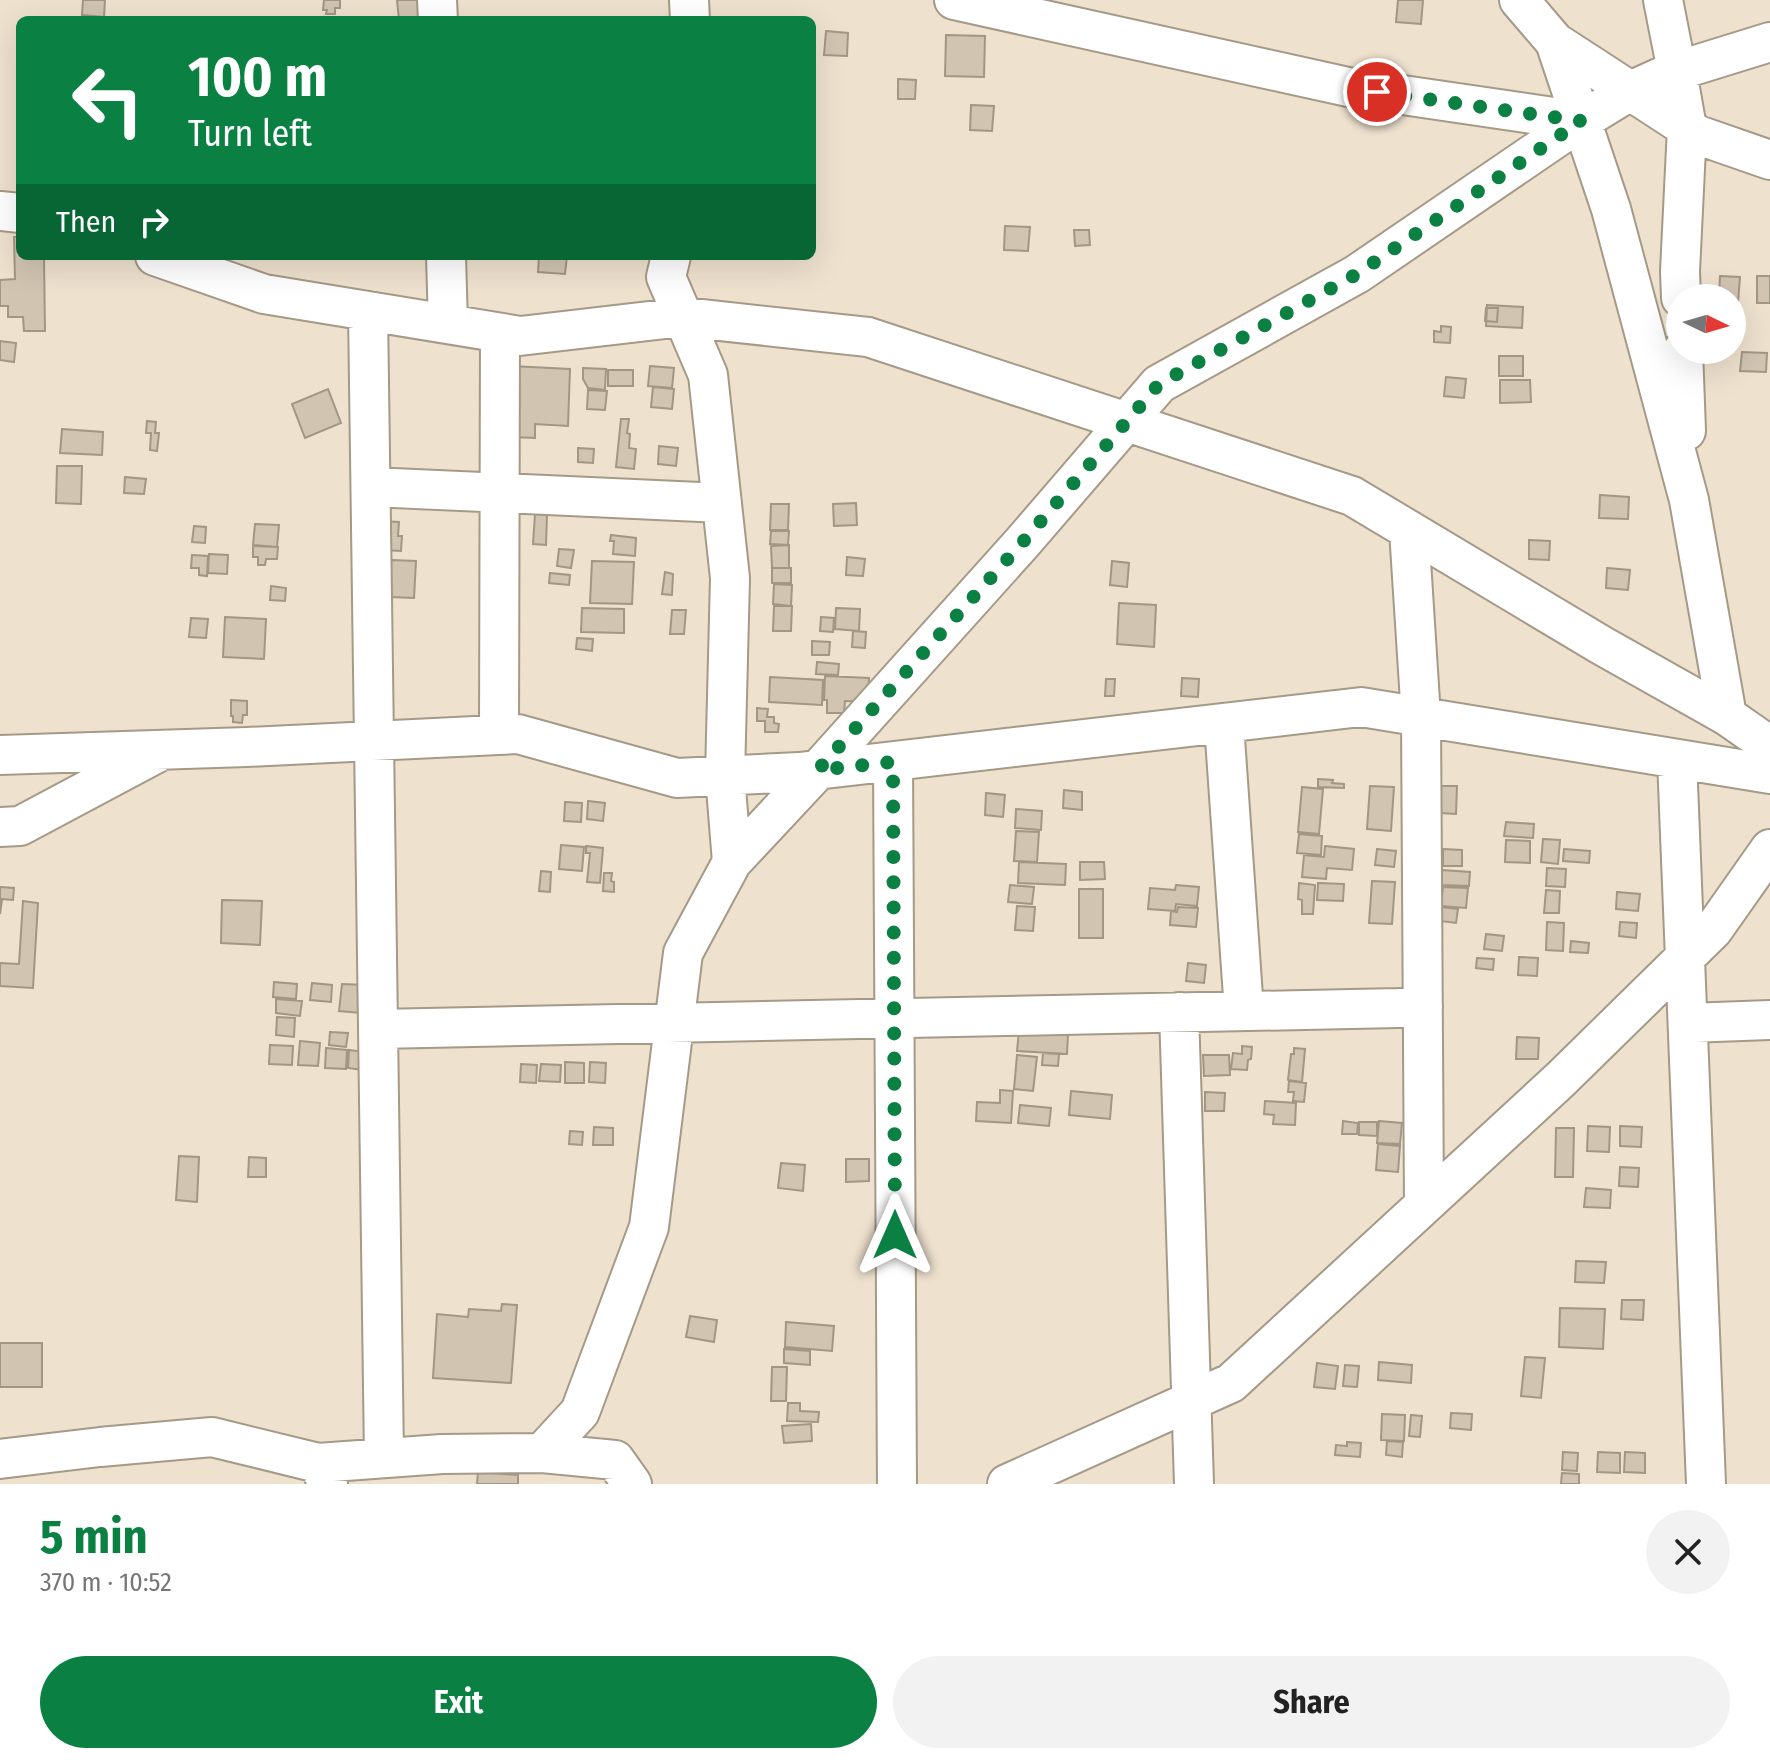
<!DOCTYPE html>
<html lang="en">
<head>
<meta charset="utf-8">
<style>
  body { margin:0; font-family:"Fira Sans Condensed",sans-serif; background:#f2f2f2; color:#222; height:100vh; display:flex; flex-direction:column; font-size:30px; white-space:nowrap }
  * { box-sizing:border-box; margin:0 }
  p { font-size:26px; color:#767676 }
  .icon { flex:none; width:44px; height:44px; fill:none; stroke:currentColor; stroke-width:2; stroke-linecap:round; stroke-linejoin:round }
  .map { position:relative; height:1484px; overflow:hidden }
  .details { display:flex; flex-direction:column; background:#fff; flex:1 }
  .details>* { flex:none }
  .guide { position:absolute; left:16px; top:16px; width:800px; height:244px; border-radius:12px; box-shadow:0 8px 32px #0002; background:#0b8043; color:#fff; overflow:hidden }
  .needle { width:52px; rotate:95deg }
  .controls { position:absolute; left:1666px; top:284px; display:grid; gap:16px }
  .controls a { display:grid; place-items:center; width:80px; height:80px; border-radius:50%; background:#fff; box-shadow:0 8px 32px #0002; font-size:40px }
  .pin { position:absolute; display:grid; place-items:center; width:68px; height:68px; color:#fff; margin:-34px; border:4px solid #fff; border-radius:50%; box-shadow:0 2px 8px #0007 }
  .me { position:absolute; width:88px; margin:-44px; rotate:0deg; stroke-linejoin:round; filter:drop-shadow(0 0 6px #0008) }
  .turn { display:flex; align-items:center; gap:28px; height:168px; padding:0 40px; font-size:36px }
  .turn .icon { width:104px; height:104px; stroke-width:2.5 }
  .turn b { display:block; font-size:56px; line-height:68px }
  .then { display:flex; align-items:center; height:76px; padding:0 40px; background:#0003; gap:16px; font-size:30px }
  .round { display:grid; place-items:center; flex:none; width:84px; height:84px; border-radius:42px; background:#f2f2f2 }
  .headline { display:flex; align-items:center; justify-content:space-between; height:136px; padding:0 40px }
  h1 { font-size:48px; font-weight:700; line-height:60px; color:#0b8043 }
  .action { display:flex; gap:16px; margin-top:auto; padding:16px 40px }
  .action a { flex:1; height:92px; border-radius:48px; background:#0b8043; color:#fff; font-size:32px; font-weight:700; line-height:92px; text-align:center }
  .action a+a { background:#f2f2f2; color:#222 }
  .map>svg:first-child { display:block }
  .building { fill:#d1c4b1; stroke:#a29684; stroke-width:2 }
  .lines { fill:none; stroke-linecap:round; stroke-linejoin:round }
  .minor-casing { stroke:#a59987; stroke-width:42 }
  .minor { stroke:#fff; stroke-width:38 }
  .route { stroke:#0b8043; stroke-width:14; stroke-dasharray:0 25.2 }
</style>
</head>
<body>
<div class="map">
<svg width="1770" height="1484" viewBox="0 0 1770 1484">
  <rect width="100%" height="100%" fill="#eee1ce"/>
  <path class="building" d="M83,0h22l-1,17 -22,-2z
    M324,0h16v8h-5v6h-9l1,-4h-4z
    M397,0h24l1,20h-23z
    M1398,0h25l-2,24 -25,-2z
    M826,31l22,2 -1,23 -23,-1z
    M946,35l39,1 -1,41 -39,-1z
    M898,79l18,1 -1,19h-17z
    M971,105l23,1 -2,25 -22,-1z
    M1005,226l25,1 -2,24 -24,-1z
    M1074,230h15l1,15 -15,1z
    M14,237h6v19h24l1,75h-21l-1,-14h-15v-11h-8v-26l15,-1z
    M539,256h28l-2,18 -27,-2z
    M1720,276l20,1 -2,26h-6v-5h-13z
    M1757,276h13v27h-13z
    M1487,305l36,2 -1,21 -36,-2z
    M1486,308h12l-1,14 -12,-1z
    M1441,326l10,1 -1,16 -16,-1v-11l7,1z
    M0,341l16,2 -2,19 -14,-2z
    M1742,352l25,1 -1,19 -26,-1z
    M1499,356h24v20h-24z
    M511,366l59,3 -2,57 -33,-2v14l-24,-1z
    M650,366l24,2 -2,20 -24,-2z
    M583,368l23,1 -1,21 -17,-2 -5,-9z
    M608,370h25v16h-25z
    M1446,377l20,2 -2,19 -20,-2z
    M1500,380h30l1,22 -31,1z
    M653,387l21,2 -2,20 -21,-2z
    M328,389l13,34 -36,15 -13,-34z
    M588,390l19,1 -2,19 -18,-1z
    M621,419h8l-2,14 3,1 -1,14 7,1 -2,20 -18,-2z
    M147,421l9,1 -1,11h4l-2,18 -7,-1 1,-17h-5z
    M62,429l41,3 -1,23 -42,-2z
    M659,446l19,2 -2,18 -18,-2z
    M578,448l16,1 -1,14 -15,-1z
    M57,466h25l-1,38 -25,-1z
    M125,477l21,2 -2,15 -20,-1z
    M1600,495l29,2 -1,22 -29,-1z
    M856,503l1,22 -23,1 -1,-22z
    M771,504h18l-1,26h-18z
    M535,514l12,1 -1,30 -13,-1z
    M382,521l17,1 -1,14h4l-1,15 -17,-1z
    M255,524l24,1 -2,22 -24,-2z
    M194,526l12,1 -1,16 -13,-1z
    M771,531h18l-1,14 -18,-1z
    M611,535l25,3 -1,18 -22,-2 1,-13h-4z
    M1529,540l21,1 -1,19 -20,-1z
    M789,545v23h-17l-1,-22z
    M253,546l25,1 -1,12h-11l-1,6h-7v-8h-5z
    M559,549l15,1 -3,18 -14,-2z
    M209,554l19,1 -1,19 -19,-1z
    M192,555l16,1 -1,20 -8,-1v-7h-8z
    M847,557l18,2 -2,17 -17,-1z
    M391,560l25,1 -2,37 -24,-1z
    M592,561l42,1 -2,42 -42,-1z
    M1112,561l17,2 -2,24 -17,-2z
    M772,568h19v15h-19z
    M1607,568l23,2 -2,20 -22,-2z
    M665,572l8,2 -1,21 -10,-1z
    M550,573l20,2 -1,10 -20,-2z
    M774,584l18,1 -1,21 -18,-2z
    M271,586l15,2 -1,13 -15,-1z
    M1119,603l37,2 -2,42 -37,-3z
    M774,606h18l-1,25h-18z
    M582,608l42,1v24l-43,-1z
    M836,608l24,1 -1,22 -24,-2z
    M672,610h14l-2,24h-14z
    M225,617l41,2 -2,40 -41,-2z
    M821,617l13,1 -1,14 -13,-1z
    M191,618l17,1 -2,19 -17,-1z
    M853,631l13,1 -1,16 -13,-1z
    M577,638l16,1 -1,12 -16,-2z
    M812,641l18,1 -1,13h-17z
    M817,662l22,2 -1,11 -22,-1z
    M825,676l44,2 -1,24 -23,-1 -1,12h-17v-13h-3z
    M770,677l53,3 -1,25 -53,-3z
    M1182,678l17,1 -1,18 -17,-1z
    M1106,679h9l-1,17h-9z
    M231,700l16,1v14h-4l-1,8 -9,-1v-6h-2z
    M757,708l11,1 -1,8h7v6l5,1 -1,8h-13v-11h-8z
    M1318,779l15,1 -1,3 12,1v4l-26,-1z
    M1370,786l24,1 -3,44 -24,-2z
    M1441,786h16l-1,28 -16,-1z
    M1302,787l21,2 -4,45 -21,-2z
    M1064,790l18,2v18l-19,-2z
    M986,793l19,2 -2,22 -18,-2z
    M588,801l17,2 -2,18 -16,-2z
    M565,802l17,1 -1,19 -17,-1z
    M1016,809l26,2 -1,19 -26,-2z
    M1506,822l28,2 -1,14 -29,-2z
    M1016,831l23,1 -2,30 -23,-1z
    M1299,834l23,2 -1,19 -24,-2z
    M1543,839l17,1 -2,24 -17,-2z
    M1506,840l24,1v22l-25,-1z
    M561,845l23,2 -2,24 -23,-2z
    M586,846l17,2 -3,35 -13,-1 3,-29h-4z
    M1325,846l29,3 -2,21 -25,-2 -1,11 -24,-2 2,-22 20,2z
    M1377,849l19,2 -2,16 -19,-2z
    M1443,849l19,1v16h-19z
    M1564,849l26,2 -1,12 -26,-2z
    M1019,862l47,2 -1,21 -47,-2z
    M1080,862h24l1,17 -25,1z
    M1547,868l19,1 -1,18 -19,-1z
    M1442,870l28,2 -1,14 -27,-1z
    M541,871l10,1 -1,20 -11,-1z
    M604,873h8l-1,8 3,1v10l-11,-1z
    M1372,881l23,1 -3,42 -23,-1z
    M1299,883l16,2 -2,29h-11v-14l-4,-1z
    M1318,883l26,1 -1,17 -26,-1z
    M1010,885l24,2 -2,17 -24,-2z
    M1176,885l23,2 -2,19 -21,-2 -1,7 -27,-2 2,-21 25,2z
    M0,887l14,1 -1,12 -11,-1 -2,15z
    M1443,887l25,1 -2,20 -25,-2z
    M1079,889h24v49h-24z
    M1546,890l14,1 -1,22h-15z
    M1617,892l23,2 -2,17 -22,-2z
    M222,900l40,1 -2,44 -39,-2z
    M23,901l15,2 -5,85 -33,-2v-23l19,1z
    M1017,906l18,1 -2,24 -18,-1z
    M1178,907l20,1 -2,19 -26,-2 1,-14 6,1z
    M1441,907l17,2 -2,14 -16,-2z
    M1547,922l17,1 -1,28 -17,-1z
    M1620,922l17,1 -1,15 -17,-2z
    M1486,934l18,2 -2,15 -18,-2z
    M1571,941l18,2 -1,10 -18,-1z
    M1519,957l19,1 -1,18 -19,-1z
    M1477,958l17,1 -1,11 -17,-2z
    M1188,963l18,2 -2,18 -18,-2z
    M274,982l23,2 -1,15 -23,-2z
    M312,983l20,2 -1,17 -21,-2z
    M342,984l22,1 -3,28 -22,-2z
    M276,999l26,2 -2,15 -24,-3z
    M277,1017l18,1 -1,19 -18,-2z
    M1019,1030l49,4 -1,20 -50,-3z
    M330,1032l18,1 -2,14 -17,-2z
    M1517,1037l22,1 -1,21h-22z
    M300,1041l20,2 -2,23 -20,-1z
    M270,1045l23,1 -1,19 -23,-1z
    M1242,1046l10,1 -1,12 -3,1 -1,10 -16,-1 2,-16 9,1z
    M326,1048l21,2 -1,19 -21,-1z
    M1294,1048l11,1 -3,33 -14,-2 3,-26h3z
    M349,1050l16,2 -2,18 -15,-2z
    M1043,1053l16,1 -1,12 -16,-1z
    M1017,1055l20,2 -4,34 -19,-2z
    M1203,1055h26l1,20 -26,1z
    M565,1062l19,1v20h-19z
    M590,1062l16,1 -1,20 -16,-1z
    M521,1064l16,1 -1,18 -16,-1z
    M541,1064l20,1 -1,17 -21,-1z
    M1289,1081l17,2 -2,19 -11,-1 1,-9h-6z
    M1000,1090l13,1 -2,32 -35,-2 1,-19 23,1z
    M1071,1091l41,4 -2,24 -41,-4z
    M1205,1092l20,1 -1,18h-19z
    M1265,1101l31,2 -1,22 -22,-1 1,-9 -10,-1z
    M1020,1105l31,3 -2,18 -31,-3z
    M1343,1121l15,2 -1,11h-15z
    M1379,1121l23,2 -2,21 -23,-1z
    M1359,1122h18v14l-18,-1z
    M1588,1126l22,1 -1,25 -22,-1z
    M1620,1126l22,1 -1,20 -21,-1z
    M594,1127l19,1v17h-20z
    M1556,1128h18l-1,49h-18z
    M570,1131l13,1 -1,13 -13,-1z
    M1378,1144l22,2 -2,26 -22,-2z
    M179,1156l20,1 -2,45 -21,-2z
    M249,1157l17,1v19h-18z
    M846,1159h23v22l-23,1z
    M781,1163l24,2 -2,26 -25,-3z
    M1620,1167l19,1 -1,19 -19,-1z
    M1586,1188l25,2 -1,18 -26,-1z
    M1576,1261l30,1 -2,21 -29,-1z
    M1622,1300h22l-1,20 -22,-1z
    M502,1304l15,1 -6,78 -78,-5 4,-64 31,3 1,-8 32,2z
    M1560,1308l45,1 -2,40 -44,-2z
    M690,1316l27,4 -3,22 -28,-5z
    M786,1322l48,4 -2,25 -47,-4z
    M0,1343h42v44h-42z
    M784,1349l26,2v14l-26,-2z
    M1525,1357l20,1 -4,40 -20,-2z
    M1379,1362l33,3 -1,18 -33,-3z
    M1317,1363l21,3 -3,23 -21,-2z
    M1345,1365l14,1 -2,21 -14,-1z
    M772,1367h15l-1,34h-15z
    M788,1403h12v8l19,1 -1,10 -31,-1z
    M1451,1413l21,1 -1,16 -21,-2z
    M1382,1414l23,1 -1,26 -23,-1z
    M1411,1415l11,1 -2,21 -11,-1z
    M811,1424l1,17 -28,2 -2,-17z
    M1387,1441l16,1 -1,15 -16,-2z
    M1347,1442l14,1 -1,14 -25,-2 1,-10 11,1z
    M1563,1452l15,1 -1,18 -15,-1z
    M1598,1452l22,1v20l-23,-1z
    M1625,1452l20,1v20l-21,-1z
    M478,1472l40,3v9h-41z
    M1562,1473l17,1v10h-18z"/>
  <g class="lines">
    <g class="minor-casing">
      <path id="minor" d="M437,0l1,20
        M689,0l1,20
        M954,0l394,87 233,34
        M1519,0l36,42 56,167 78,291 38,216 43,30
        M1663,0l14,71 10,57 -7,143 1,27
        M1555,42l143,93 72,25
        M0,211l20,2
        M155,256l109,38 256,42 163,-19 185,20 484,159 249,149 126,71
        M446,256l2,68
        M671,256l-5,21 42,98 22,203 -5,198 7,86
        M368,311l16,1147
        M1683,350l3,81
        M371,487l351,16
        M1409,530l12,187 3,488
        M1224,724l20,287
        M499,735l1,-402
        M0,755l247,-8 271,-13 159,44 122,-6 562,-65 409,67
        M1677,759l29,725
        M893,762l4,722
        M0,827l20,-1 137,-73
        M1179,1012l15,472
        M1688,1023l82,-3
        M378,1029l1021,-21 24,-2
        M542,1453l73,7 17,24
        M0,1459l100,-12 112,-10 106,26 10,21
        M318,1463l124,-9 100,-1 38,-41 69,-185 34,-274 49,-91 86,-92 204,-227 137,-159 198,-110 224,-153 49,-30 40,-18 100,-31
        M1007,1484l224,-101 330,-304 152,-149 57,-81"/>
    </g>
    <use href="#minor" class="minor"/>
  </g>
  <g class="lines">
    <path class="route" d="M895,1235l-2,-473 -75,8 204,-227 137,-159 198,-110 224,-153 -204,-29"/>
  </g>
</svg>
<div class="controls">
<a><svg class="needle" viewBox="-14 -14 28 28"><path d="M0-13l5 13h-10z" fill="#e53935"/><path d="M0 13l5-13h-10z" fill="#767676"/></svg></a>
</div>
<div class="pin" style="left:1377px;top:92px;background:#d93025"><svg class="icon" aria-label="arrive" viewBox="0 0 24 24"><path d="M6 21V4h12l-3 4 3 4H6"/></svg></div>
<svg class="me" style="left:895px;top:1235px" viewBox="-20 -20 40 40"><path d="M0-17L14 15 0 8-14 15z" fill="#0b8043" stroke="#fff" stroke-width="4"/></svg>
<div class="guide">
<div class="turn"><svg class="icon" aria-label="left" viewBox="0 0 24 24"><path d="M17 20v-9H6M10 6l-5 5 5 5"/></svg><div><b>100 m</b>Turn left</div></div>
<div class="then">Then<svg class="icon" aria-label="right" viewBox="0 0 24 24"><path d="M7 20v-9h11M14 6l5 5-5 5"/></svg></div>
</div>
</div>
<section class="details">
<div class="headline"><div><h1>5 min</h1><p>370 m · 10:52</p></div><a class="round"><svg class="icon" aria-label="close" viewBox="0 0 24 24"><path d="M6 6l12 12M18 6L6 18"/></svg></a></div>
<div class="action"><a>Exit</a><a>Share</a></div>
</section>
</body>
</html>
